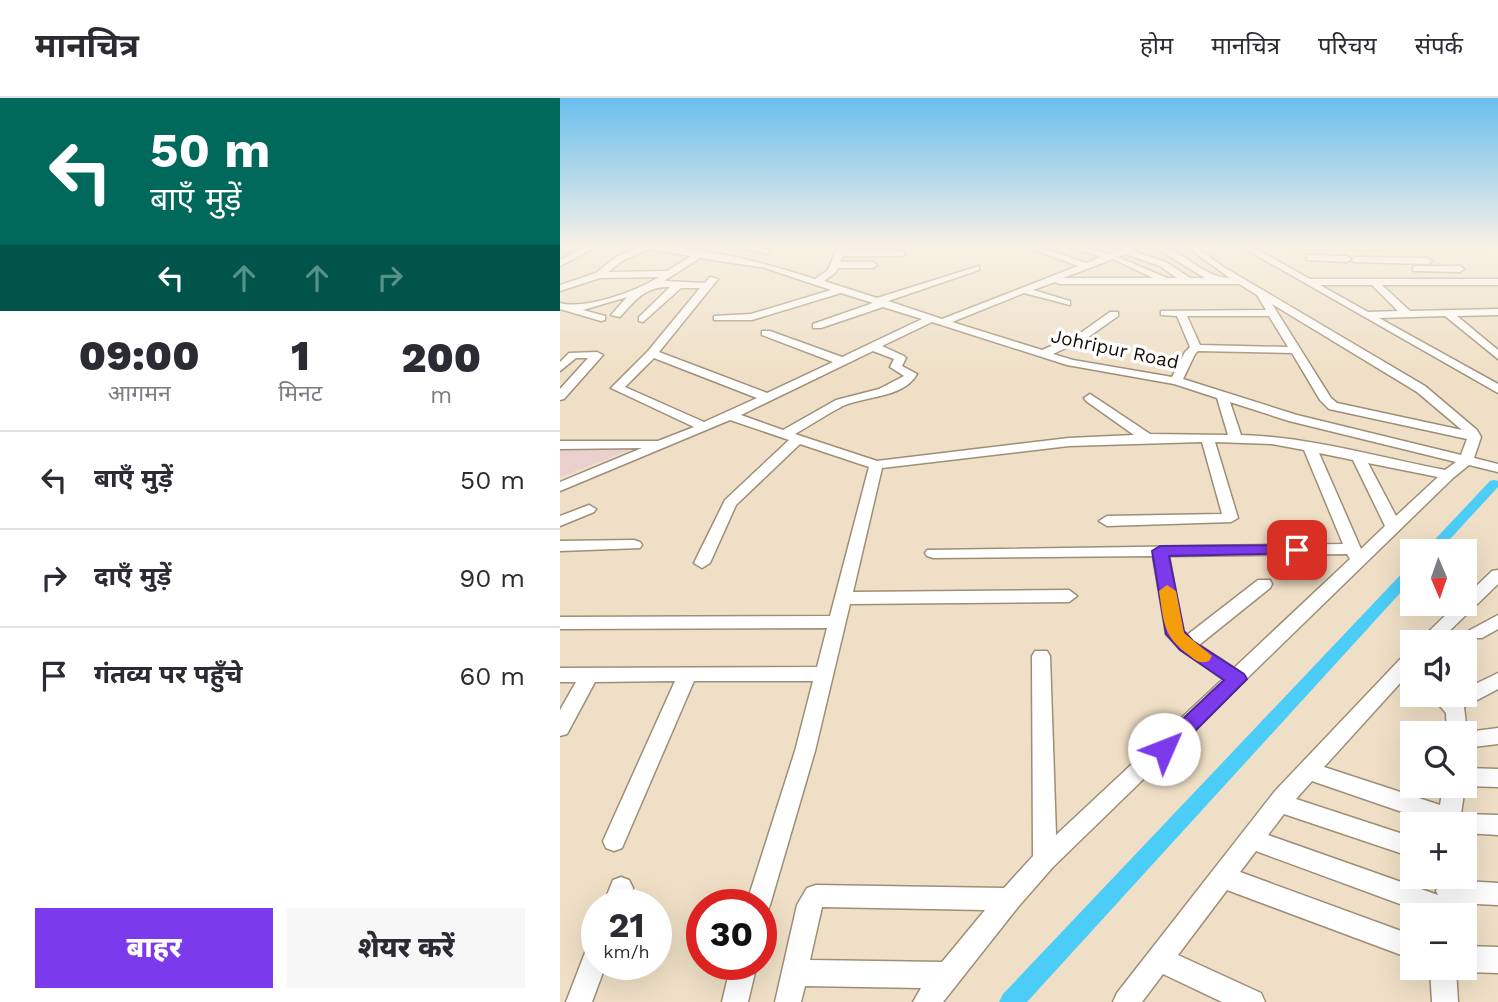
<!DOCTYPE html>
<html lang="hi">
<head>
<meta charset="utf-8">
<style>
  body { margin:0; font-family:"Work Sans","Noto Sans Devanagari",sans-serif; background:#f7f7f7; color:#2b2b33; height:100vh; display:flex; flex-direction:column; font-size:26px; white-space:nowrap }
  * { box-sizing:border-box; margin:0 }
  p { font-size:23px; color:#7c7c81 }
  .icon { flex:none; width:38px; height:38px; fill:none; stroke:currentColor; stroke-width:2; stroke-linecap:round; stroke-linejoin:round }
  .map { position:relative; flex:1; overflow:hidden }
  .sheet { display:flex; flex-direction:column; background:#fff; width:560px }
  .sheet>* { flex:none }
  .hud { background:#00695c; color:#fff; overflow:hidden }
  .needle { width:46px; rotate:178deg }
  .buttons { position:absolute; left:840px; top:441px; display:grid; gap:14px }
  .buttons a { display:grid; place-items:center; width:77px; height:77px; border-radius:0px; background:#fff; box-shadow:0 7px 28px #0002; font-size:35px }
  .speed { position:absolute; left:21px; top:791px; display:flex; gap:14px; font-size:35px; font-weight:700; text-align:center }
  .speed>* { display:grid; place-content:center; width:91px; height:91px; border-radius:50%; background:#fff; box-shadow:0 7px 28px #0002; line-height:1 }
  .speed small { font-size:18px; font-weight:400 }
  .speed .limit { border:10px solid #d22; background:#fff; color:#111 }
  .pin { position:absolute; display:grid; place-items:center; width:60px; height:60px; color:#fff; margin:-30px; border-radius:14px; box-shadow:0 4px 10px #0006 }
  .me { position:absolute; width:77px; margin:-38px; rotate:46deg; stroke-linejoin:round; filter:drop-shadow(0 0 5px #0008) }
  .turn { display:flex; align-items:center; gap:24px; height:147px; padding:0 35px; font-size:32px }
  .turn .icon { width:91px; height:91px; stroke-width:2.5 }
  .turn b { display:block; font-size:49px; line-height:60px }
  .lanes { display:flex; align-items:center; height:66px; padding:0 35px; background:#0003; justify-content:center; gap:35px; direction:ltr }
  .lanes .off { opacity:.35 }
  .eta { display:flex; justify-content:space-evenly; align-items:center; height:119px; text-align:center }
  .eta b { font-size:42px; font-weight:800; line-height:49px }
  .button { display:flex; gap:14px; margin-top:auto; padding:14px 35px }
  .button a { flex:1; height:80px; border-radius:0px; background:#7c3aed; color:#fff; font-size:28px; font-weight:800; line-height:80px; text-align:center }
  .button a+a { background:#f7f7f7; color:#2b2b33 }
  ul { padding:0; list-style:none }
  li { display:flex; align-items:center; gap:21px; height:98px; padding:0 35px; border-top:2px solid #e1e1e2 }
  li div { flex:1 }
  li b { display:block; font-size:26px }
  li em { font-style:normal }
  header { display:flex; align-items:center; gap:42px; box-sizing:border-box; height:98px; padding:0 35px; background:#fff; border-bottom:2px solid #e1e1e2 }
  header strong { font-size:33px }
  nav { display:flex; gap:38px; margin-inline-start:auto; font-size:24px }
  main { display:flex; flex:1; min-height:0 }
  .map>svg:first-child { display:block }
  .industrial { fill:#ead0cc }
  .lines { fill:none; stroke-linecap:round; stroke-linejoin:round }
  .canal { fill:#4ccdf7; fill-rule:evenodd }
  .minor-casing { stroke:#9d8e77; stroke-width:3 }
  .minor { fill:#fff; fill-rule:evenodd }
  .route { fill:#7c3aed; stroke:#51269a; stroke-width:2 }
  .slow { fill:#f59e0b }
  .labels { text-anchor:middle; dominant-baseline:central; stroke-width:7; stroke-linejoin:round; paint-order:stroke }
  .far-street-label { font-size:19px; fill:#120c05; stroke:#fff }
</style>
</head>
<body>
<header>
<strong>मानचित्र</strong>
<nav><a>होम</a><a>मानचित्र</a><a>परिचय</a><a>संपर्क</a></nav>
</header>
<main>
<section class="sheet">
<div class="hud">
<div class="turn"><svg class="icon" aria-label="left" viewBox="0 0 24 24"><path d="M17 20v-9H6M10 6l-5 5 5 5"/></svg><div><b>50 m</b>बाएँ मुड़ें</div></div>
<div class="lanes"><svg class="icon" aria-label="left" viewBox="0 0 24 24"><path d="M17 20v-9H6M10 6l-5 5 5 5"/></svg><svg class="icon off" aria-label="ahead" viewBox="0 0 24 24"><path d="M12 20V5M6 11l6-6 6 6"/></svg><svg class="icon off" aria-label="ahead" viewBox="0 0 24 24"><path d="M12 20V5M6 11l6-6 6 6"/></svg><svg class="icon off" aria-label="right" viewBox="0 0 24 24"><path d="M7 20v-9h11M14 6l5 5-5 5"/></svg></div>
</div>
<div class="eta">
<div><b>09:00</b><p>आगमन</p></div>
<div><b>1</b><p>मिनट</p></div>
<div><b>200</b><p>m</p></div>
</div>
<ul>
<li><svg class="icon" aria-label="left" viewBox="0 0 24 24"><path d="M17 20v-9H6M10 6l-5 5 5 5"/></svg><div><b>बाएँ मुड़ें</b></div><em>50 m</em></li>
<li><svg class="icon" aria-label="right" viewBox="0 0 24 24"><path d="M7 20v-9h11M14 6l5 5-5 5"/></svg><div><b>दाएँ मुड़ें</b></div><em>90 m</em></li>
<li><svg class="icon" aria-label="arrive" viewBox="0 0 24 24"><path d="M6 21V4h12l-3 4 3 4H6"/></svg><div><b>गंतव्य पर पहुँचे</b></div><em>60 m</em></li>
</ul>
<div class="button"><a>बाहर</a><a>शेयर करें</a></div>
</section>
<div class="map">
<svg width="938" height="904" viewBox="0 0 938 904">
  <rect width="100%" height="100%" fill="#efdfc6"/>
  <path class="industrial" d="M0,345h88l-88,34z"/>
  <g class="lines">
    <path class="canal" d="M934,382l4,1v6l-59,64h-15l66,-70z
      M852,468v14l-385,422h-28l4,-8 404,-426z"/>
    <g class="minor-casing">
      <path id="minor" d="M27,148h11l-38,20v-6z
        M80,148c59,0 120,15 175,33l13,-9 10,-24h8l-1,4 59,1v4l-3,1h-58l-3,6h33l4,3 -4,3h-35l-3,5 -11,8 53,17 102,-32v4l-91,31 54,18 136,-53 -54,-20h13l49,17 15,-6 -36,-11h14l30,8 12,-7 21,-1 -9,5 33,11 24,16h15l-53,-32c30,0 49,32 78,32l-45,-32h10l27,20 203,120 52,44 4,7 -7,21 24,6v8l-29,-7 -16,13 -400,389 -35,40 -75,95h-30l8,-14 -116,-2 -4,16h-26l22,-97 10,-17 9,-3 188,3 29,-32 -1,-200 3,-5h12l3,5 6,179 167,-156 -43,-30 -14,-15 -13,-78 -220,2 -6,-2 -2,-3 2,-3 416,-6 -39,-94 -32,-6 -57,-2 23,76 -7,4 -124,4 -8,-5 8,-5 115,-2 -20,-72 -133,4 -187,22 -29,124 216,-2 8,6 -8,6 -219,2 -35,147 -45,154 -3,8 -6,2v-10h-15l49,-154 18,-70h-119l-72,167 -8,3 -8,-3 -3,-7 72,-160 -80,1 -28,52 -7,2v-26l16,-28h-16v-14l257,-1 10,-39 -267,1v-12l270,-1 39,-149 -69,-23 -64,61 -26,58 -8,5 -8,-5 31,-63 64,-60 -59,-20 -170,71v-9l82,-34 -82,1v-8h98l36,-14 -83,-39 37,-37 52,-63h-19l-38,34 -4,-1v-4l31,-30c-24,-1 -35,13 -50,30l-9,-2 16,-18 -44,13 22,6v4l-4,1 -41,-12v-6c25,7 77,-12 99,-26l-59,1 -40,13v-6l36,-12 20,-16zM89,151l42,7 -24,15 -59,1 14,-11zM565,156l35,12 17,12h-10l-49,-21zM140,160l65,10 66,22 -80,24 -37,2v4h38l89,-27 32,10 -60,21v4h8l62,-21 39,12 -80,38 -72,-26h-8v4l71,27 -66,31 -108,-41 59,-73 -8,-2 -5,6 -41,-2zM553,161l40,19h-90zM495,184l4,2h180l18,11 9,15 -105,1v4l16,1 13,31 -5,5 -13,25 -99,-17 -20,-6 34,-16 31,-22v-4h-8l-31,22 -37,16 -90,-28 72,-29 46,12v-4l-37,-11zM712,206l145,88 45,38 -125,-27 -6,-5zM627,218h82l19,31 -88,-2zM372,224l135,43 107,19 43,14 11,37 -78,-1 -60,-40 -6,4 2,3 48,34 -65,3 -192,23 -82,-27c16,-9 32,-20 48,-28 22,-10 61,-8 74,-32l-15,-8 4,-8 -2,-2 -22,-10zM313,253l21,8 -4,8 14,9 -25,13 -43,11 -53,30 -42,-15zM638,253l94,2 28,47 9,9 138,30 -6,16 -164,-40 -114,-36 12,-25zM94,260l103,40 -53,24 -79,-35zM670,304l59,19 167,41 -11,8c-68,-13 -135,-33 -204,-35zM759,355l34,7 32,66 -24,23zM808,365l70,14 -42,39zM787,456l3,5 -116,109 -35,-23 71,-57 2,-4 -2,-4h-12l-71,55 -4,-3 -14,-76zM262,809l163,3 -43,52 -132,-2z
        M172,148h21l18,5 -4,3z
        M680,148h11l59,33h188v6h-116l28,26 88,-2v6l-41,1 41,34v9l-53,-43 -66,2 119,66v9zM760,187h52l26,26 -30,1z
        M724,148h208l-4,3h-200z
        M750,157l37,1 4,3 -4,3 -40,-2v-4z
        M796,159l72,1 4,3 -4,3 -75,-2 -1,-2z
        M856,168h44l4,3 -4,3 -47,-1v-4z
        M9,255l28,-1 6,3 -39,44 -4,1v-11l28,-31h-12l-16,13v-9z
        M29,407l7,4 -2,3 -34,14v-10z
        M74,442l6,2 2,3 -2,3 -80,3v-10z
        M938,472v14l-60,58h-20l39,-38h8v-7l27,-26z
        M938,517v14l-16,9h-12l-3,-4 3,-4z
        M852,553v19l-88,97 116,38 3,-19h22l-4,28 37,1v20l-33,-2v-9h-28l-125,-43 -16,18 116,38v20l-128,-43 -16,21 170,60 -2,-4 4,-8 8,-3 50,3v22l-44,-2 3,6 -3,6h-24l-174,-64 -16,21 172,63v24l-185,-69 -49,65 83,38 4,9h-43l-59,-28 -21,28h-29l4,-9 158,-202 131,-138z
        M938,575v16l-34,18 3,25 31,-4v16l-33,4v-15h-18l-1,-20 -16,-18h35v-6z
        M905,670l33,1v18l-33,-1z
        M61,779l8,3 4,8 -6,17h-24l10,-25z
        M37,843v23h9l-14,38h-26l22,-57z
        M905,848l33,1v26l-33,-1 -9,-4h9z
        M171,866h26l-9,38h-26z
        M870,870h26l2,34h-26z"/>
    </g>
    <use href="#minor" class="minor"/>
  </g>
  <linearGradient id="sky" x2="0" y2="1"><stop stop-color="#69beee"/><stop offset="0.54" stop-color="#f8f1e5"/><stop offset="1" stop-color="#f8f1e5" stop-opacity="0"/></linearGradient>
  <rect width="938" height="275" fill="url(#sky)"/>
  <path class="route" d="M737,447l8,5 -2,3 -134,3 15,75 9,10 51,33 3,5 -76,76 -7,2 -7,-2 -3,-6 3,-6 67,-63 -44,-30 -14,-16 -14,-83 8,-5z"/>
  <path class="slow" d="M607,487l9,6 8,42 28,23 -3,5c-9,3 -13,0 -20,-6 -27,-19 -25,-34 -30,-64z"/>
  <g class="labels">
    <g class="far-street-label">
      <text transform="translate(555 251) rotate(12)">Johripur Road</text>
    </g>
  </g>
</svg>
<div class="buttons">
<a><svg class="needle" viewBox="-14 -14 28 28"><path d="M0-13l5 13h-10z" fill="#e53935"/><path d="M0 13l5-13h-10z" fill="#7c7c81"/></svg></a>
<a><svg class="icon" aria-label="sound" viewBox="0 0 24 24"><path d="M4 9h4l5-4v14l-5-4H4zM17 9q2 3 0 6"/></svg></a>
<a><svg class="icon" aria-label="search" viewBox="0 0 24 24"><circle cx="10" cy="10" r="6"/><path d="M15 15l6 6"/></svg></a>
<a>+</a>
<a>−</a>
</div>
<div class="speed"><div>21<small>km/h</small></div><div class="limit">30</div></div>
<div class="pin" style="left:737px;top:452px;background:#d93025"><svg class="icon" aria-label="arrive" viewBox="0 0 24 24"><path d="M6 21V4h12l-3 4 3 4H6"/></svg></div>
<svg class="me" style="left:604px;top:651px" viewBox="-20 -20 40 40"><circle r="19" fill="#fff"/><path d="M0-13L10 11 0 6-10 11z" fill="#7c3aed"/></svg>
</div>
</main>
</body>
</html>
